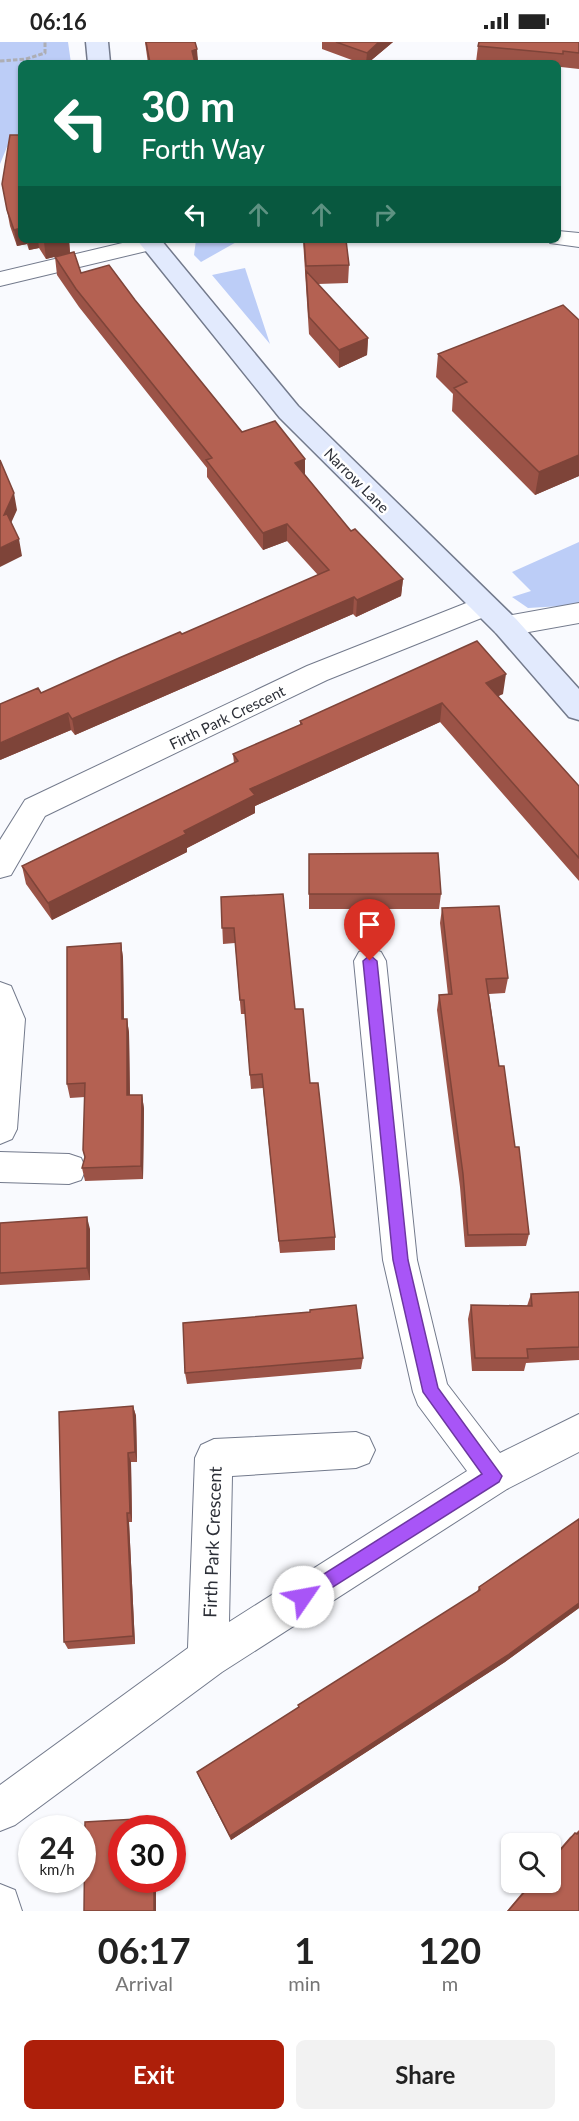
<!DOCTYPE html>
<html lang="en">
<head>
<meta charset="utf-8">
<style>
  body { margin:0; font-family:Lato,sans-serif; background:#f2f2f2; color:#222; height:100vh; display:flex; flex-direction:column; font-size:22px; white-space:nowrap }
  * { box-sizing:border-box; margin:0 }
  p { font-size:20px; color:#767676 }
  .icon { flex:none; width:33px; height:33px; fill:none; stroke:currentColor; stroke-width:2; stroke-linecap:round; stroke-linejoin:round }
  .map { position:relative; height:1869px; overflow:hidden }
  .side { display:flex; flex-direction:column; background:#fff; flex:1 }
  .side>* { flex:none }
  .top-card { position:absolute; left:18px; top:18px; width:543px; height:183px; border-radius:9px; box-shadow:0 2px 4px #0004; background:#0b6e4f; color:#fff; overflow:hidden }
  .buttons { position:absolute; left:501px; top:1791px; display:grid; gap:12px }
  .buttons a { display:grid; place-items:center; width:60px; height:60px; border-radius:9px; background:#fff; box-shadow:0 2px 4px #0004; font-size:30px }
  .speed { position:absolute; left:18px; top:1773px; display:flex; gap:12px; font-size:30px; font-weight:700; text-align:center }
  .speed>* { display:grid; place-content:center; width:78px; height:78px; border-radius:50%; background:#fff; box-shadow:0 2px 4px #0004; line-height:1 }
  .speed small { font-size:15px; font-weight:400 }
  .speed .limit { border:9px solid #d22; background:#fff; color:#111 }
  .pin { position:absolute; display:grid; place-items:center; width:51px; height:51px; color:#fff; margin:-62px -26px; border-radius:50% 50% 50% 0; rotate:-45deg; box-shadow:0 0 6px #0007 }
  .pin .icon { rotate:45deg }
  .me { position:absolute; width:66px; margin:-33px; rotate:57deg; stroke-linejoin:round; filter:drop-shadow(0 0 4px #0008) }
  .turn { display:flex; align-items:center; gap:21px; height:126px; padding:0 24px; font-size:27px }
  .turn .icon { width:78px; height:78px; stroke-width:2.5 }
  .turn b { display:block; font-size:42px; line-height:51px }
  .lanes { display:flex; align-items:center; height:57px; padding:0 24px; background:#0003; justify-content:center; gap:30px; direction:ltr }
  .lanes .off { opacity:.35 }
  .eta { display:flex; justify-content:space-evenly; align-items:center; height:102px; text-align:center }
  .eta b { font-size:36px; font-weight:700; line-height:42px }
  .cta { display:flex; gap:12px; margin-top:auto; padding:12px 24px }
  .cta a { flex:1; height:69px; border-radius:9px; background:#ad1f0a; color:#fff; font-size:24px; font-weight:700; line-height:69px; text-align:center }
  .cta a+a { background:#f2f2f2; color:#222 }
  .status { display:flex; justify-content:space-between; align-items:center; height:42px; padding:0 30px; background:#fff; direction:ltr }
  .status svg { height:16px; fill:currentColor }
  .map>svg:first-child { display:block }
  .green { fill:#bccdf7 }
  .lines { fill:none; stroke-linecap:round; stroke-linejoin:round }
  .street-casing { stroke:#737a8c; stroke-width:2 }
  .secondary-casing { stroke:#737a8c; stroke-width:3 }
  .path { stroke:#adaeb4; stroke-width:3; stroke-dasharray:4.5 2; stroke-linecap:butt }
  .street { fill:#fff; fill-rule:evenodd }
  .secondary { fill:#e2eafd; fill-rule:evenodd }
  .wall { fill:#9b5347 }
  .shaded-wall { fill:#7e4439 }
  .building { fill:#b46152; stroke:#7e4439; stroke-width:1.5 }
  .route { fill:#a855f7; stroke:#6d37a1; stroke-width:1.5 }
  .labels { text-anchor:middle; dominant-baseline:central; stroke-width:5; stroke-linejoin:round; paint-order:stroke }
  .street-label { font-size:15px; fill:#2c2f37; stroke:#fff }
  .near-street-label { font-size:18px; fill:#2c2f37; stroke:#fff }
</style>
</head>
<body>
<div class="status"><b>06:16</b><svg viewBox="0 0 49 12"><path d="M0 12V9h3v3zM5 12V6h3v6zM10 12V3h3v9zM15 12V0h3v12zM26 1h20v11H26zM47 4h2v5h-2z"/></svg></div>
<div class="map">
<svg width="579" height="1869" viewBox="0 0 579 1869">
  <rect width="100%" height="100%" fill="#f9fafe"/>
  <path class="green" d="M0,0h68l3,21h-50v84h-14l-7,17z
    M196,198h44l-39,22 -7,-7z
    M245,226l25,76 -58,-69z
    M579,500v63l-51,3 -16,-11 19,-6 -19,-19z"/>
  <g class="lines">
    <g class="street-casing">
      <path id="street" d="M558,189l21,2v14l-29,-4 -2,-3h10z
        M135,198h25l2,3 -3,5 -159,38v-14z
        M484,554l10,3 3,7 -3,7 -167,67 -282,136 -34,59 -11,3v-38l25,-40 282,-134z
        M579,561v20l-73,13 -10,-3 -4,-7 4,-7 10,-3z
        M370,906l11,4 5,9 31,299 30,124 53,69 79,-39v38l-72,37 -285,183 -207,153 -15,6v-46l188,-137 7,-190 6,-13 13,-6 142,-7 13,5 6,13 -6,13 -13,5 -124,8 -3,146 238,-151 -49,-66 -5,-13 -30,-132 -29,-299 5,-9z
        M0,940l11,4 14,33 -8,110 -5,10 -12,5z
        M0,1110l69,2 12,4 5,11 -5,11 -12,4 -69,-2z
        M0,1842l15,6 7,21h-22z"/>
    </g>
    <g class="secondary-casing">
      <path id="secondary" d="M86,0h22l2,21h-22z
        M137,198h24l137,166 218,213 63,70v31l-10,-3 -73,-84 -216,-215z"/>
    </g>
    <path class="path" d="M0,19l26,-2 19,-6v-11"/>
    <use href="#street" class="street"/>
    <use href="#secondary" class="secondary"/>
  </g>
  <path class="wall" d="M145,0h50l3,20 -3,1h-47z
    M322,0h71l-25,21h-8l-38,-14z
    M579,0v27l-18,-2v3l-3,-1v-6h-67l-15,-1 2,-16z
    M2,142l19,56h48l1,13 -24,6 -7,-11 -10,2 -2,-6 -10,2 -7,-20z
    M303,198h43l3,25 -1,18 -30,1 50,54 -1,17 -28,13 -30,-34z
    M55,215l26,16 54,27 107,132 63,27v16l46,56 52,48 -2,17 -45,21 -3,-3 -278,121 -4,-5 -71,30 41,-67 141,-59 136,-59 -31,-34 -24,9 -56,-73v-9l-128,-161 -22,-32z
    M579,278v156l-44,19 -83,-84 1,-17 -17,-17 2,-23z
    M503,652l-5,2 81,90v95l-139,-159 -185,84v7l-68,35v4l-135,68 -26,-36 -4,-18 212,-103 -1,-9 67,-29v-4z
    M309,812l132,40 -2,15h-130z
    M221,855l74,112 15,74 25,154v13l-55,3 -17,-165 -12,1 -6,-75h-4l-6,-71 -12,1z
    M442,866l66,70 -3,15 -16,1 10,72 16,81 14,87 -3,12 -61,1 -5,-60 -23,-177 2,-15h9l-8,-72z
    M121,901l2,15 1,61h3l2,14 1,62h12l2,14 -1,70 -58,2 -3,-13 3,-10 -2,-8 2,-53 -15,1 -3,-14z
    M0,1181l90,6v51l-90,5z
    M579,1250v68l-53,3 -2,8h-52l-4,-52 3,-14 56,1 4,-12z
    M363,1316l-2,11 -174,15 -2,-11z
    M133,1364l3,10 1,46h-6l1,60h-3l6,122 -67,5 -4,-7z
    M579,1477v89l-74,54 -274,178 -32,-63 -2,-5 101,-64v-3l179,-113 2,-5z
    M579,1788v81h-72l24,-29h19v-22l20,-23 6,-4z"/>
  <path class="shaded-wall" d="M379,0h14l-25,21h-2l1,-10z
    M197,7l1,13 -5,1 -1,-12z
    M21,186v12h6v4l-10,2 -3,-16z
    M28,198h10l1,8 -10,2z
    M53,198h16l1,13 -24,6 -2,-17z
    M368,296l-1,17 -28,13v-18z
    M579,413v21l-44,19 4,-23z
    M305,417v17l-10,-13z
    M14,451l3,17 -10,22 -3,-17z
    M287,482v17l-24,9v-17z
    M19,497l3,17 -22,11v-19z
    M403,537l-2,17 -45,21 1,-17z
    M354,555l-1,17 -278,121 -3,-16z
    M506,632l-3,20 -20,9 3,-20z
    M442,661l-2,19 -185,84v7l-68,35v4l-135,68 -4,-17 136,-72 66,-42z
    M68,671l3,17 -71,30v-17z
    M121,901l2,15 1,75 -2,-14z
    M127,977l2,14 1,76 -3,-14z
    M142,1053l2,14 -1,70 -2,-13z
    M87,1175l3,12v51l-3,-12z
    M133,1364l3,10 1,46 -2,-10z
    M128,1411l3,9 1,60 -2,-9z
    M127,1471l2,9 6,122 -2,-8z
    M579,1561v5l-74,54 -274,178 -1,-4z
    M153,1776l3,4v6h-3z
    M154,1838h2v31h-2z"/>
  <path class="building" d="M146,0h49l2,7 -5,2 3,12h-45z
    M336,0h43l-12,11z
    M479,0h100v11l-16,-2v3l-85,-8z
    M10,93h11v93l-7,2 -7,-20 -5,-26z
    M42,198h11l-9,2z
    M304,198h42l3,25 -43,1z
    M74,210l7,21 28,-8 26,35 107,132 33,-11 30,38 -10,4 56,68 4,-2 48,50 -46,21 -3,-3 -282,122 -4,-6 -68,30v-39l38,-16 3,5 78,-35 61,-26 2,2 147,-64 -42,-46 -24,9 -57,-73 6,-2 -136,-169 -21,-32z
    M306,229l62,67 -29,12 -30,-33z
    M563,263l16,15v135l-40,17 -85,-84 13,-6 -29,-28z
    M0,418l14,33 -10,22 3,-1 12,25 -19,9z
    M477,599l29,33 -20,9 93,103v72l-137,-155 -192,86 5,6 -71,36 2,3 -138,69 -26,-37 216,-105 -5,-7 69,-30 -2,-3z
    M438,811l3,41h-132v-40z
    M283,852l12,115h8l7,74h8l17,154 -56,4 -17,-167 -12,1 -6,-75h-4l-6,-72h-12l-1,-31z
    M499,864l9,72 -22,1 13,87h5l11,81h4l10,87 -61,1 -5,-61 -24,-179 13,-1 -10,-86z
    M121,901l1,76h5v76h15l-1,71 -59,2 3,-11 -2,-7 2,-67 -18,1v-137z
    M87,1175v51l-87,5v-50z
    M579,1250v55l-52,2 1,9h-53l-4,-53 61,1 -1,-12z
    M356,1263l7,53 -178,15 -2,-50 127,-11v-2z
    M133,1364l2,46 -7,1 2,60h-3l6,123 -69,6 -5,-230z
    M579,1477v84l-71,52 -278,181 -33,-64 102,-65 -1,-2 182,-115 -1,-3z
    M153,1776v10h-31v52h32v31h-70l1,-89z
    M579,1790v79h-71l25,-29h17v-20l25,-29 2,1z"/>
  <path class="route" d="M370,913l7,6 31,299 30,128 64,88 -3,6 -196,124 -6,-3 -2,-6 2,-6 185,-117 -59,-82 -30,-132 -30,-299z"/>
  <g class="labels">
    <g class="street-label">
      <text transform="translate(357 438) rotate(45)">Narrow Lane</text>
      <text transform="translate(227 675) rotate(-26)">Firth Park Crescent</text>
    </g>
    <g class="near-street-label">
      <text transform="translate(212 1500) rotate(-88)">Firth Park Crescent</text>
    </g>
  </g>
</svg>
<div class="buttons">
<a><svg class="icon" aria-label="search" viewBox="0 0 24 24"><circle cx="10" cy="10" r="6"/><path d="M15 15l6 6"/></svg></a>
</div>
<div class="speed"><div>24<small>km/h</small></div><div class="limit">30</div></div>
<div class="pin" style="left:370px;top:919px;background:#d93025"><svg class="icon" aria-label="arrive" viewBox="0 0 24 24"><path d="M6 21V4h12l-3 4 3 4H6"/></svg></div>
<svg class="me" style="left:303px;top:1555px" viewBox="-20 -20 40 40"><circle r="19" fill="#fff"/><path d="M0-13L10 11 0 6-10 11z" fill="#a855f7"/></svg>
<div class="top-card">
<div class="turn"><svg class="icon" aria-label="left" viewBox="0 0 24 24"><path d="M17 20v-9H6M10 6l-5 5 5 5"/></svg><div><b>30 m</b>Forth Way</div></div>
<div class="lanes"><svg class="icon" aria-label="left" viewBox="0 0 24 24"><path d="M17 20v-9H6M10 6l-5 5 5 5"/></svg><svg class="icon off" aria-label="ahead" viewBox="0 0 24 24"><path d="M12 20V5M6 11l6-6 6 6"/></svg><svg class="icon off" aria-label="ahead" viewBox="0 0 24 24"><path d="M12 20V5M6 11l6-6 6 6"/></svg><svg class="icon off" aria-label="right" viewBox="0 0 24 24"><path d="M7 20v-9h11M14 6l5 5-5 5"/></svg></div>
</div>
</div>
<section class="side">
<div class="eta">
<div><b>06:17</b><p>Arrival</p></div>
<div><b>1</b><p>min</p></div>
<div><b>120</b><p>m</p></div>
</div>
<div class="cta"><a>Exit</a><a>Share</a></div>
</section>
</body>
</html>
